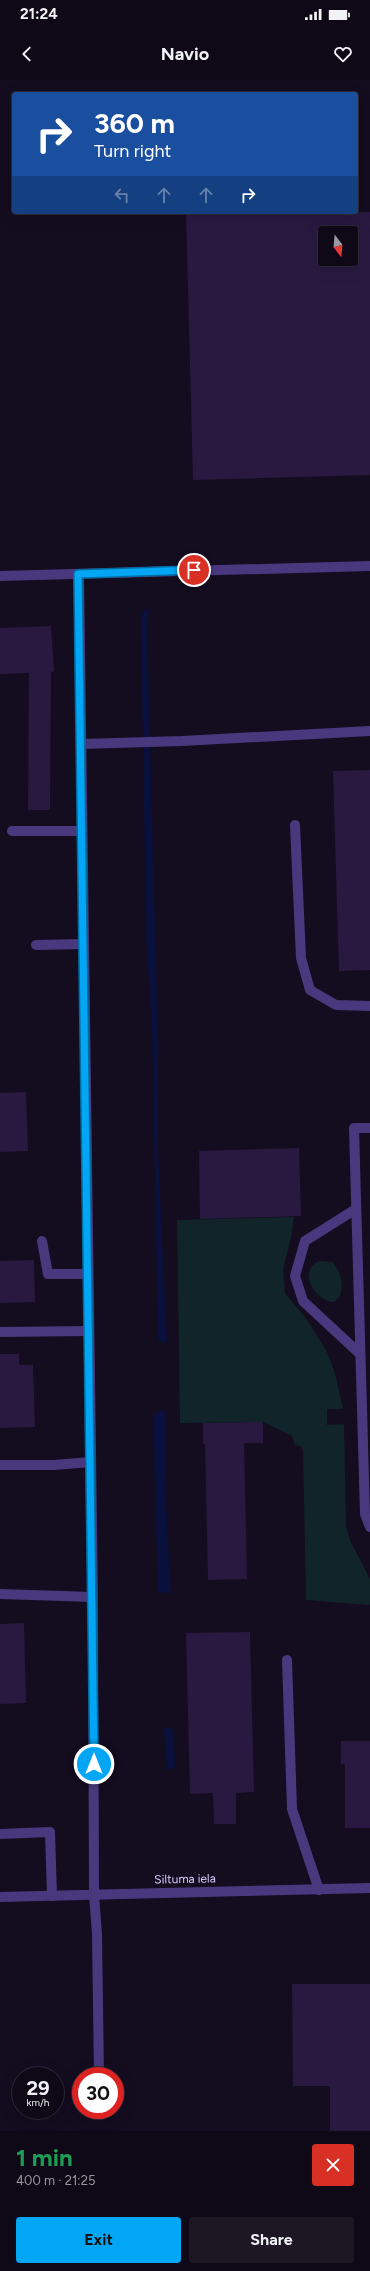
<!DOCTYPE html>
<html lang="en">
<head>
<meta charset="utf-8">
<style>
  body { margin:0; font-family:Figtree,sans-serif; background:#1d1724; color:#f1f3f6; height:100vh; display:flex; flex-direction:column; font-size:15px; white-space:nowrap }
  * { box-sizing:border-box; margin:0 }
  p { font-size:13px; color:#9b9aa1 }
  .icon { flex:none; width:22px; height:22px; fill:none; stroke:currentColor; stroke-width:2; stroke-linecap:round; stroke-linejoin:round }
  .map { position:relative; height:2051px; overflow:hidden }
  .panel { display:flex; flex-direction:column; background:#0f0917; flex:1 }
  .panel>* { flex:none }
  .banner { position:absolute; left:12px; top:12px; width:346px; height:122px; border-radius:4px; box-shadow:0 4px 16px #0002,0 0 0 1px #2f2a36; background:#1a4fa0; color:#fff; overflow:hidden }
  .needle { width:26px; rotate:164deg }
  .tools { position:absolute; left:318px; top:146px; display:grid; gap:8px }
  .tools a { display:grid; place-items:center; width:40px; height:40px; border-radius:4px; background:#0f0917; box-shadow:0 4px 16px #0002,0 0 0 1px #2f2a36; font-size:20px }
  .speed { position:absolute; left:12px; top:1987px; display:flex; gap:8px; font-size:20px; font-weight:700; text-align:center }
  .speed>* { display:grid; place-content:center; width:52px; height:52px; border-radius:50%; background:#0f0917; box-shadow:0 4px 16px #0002,0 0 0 1px #2f2a36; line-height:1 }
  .speed small { font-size:10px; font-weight:400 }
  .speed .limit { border:6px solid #d22; background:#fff; color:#111 }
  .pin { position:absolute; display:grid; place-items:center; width:34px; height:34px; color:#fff; margin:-17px; border:2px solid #fff; border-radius:50%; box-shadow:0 1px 4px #0007 }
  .me { position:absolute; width:44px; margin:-22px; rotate:0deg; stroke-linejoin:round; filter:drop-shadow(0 0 3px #0008) }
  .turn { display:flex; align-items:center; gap:14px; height:84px; padding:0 16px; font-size:18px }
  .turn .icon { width:52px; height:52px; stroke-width:2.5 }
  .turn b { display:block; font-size:28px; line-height:34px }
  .lanes { display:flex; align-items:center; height:38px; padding:0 16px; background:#0003; justify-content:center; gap:20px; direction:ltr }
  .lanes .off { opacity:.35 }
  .round { display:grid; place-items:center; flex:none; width:42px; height:42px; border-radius:4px; background:#1d1724 }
  .summary { display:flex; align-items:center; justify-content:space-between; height:68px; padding:0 16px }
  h1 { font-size:24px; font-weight:700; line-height:30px; color:#1e9e55 }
  .cta { display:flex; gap:8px; margin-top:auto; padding:8px 16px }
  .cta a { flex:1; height:46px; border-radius:4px; background:#02a6f4; color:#111; font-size:16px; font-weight:700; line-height:46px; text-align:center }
  .cta a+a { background:#1d1724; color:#f1f3f6 }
  .status { display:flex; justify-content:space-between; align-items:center; height:28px; padding:0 20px; background:#0f0917; direction:ltr }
  .status svg { height:11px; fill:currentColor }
  header { display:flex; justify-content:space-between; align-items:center; height:52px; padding:0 16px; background:#0f0917; font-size:18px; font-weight:700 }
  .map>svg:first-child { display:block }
  .green { fill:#102429 }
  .water { fill:#09103b }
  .building { fill:#291940; fill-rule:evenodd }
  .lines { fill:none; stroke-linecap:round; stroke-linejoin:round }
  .lane { stroke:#4a387e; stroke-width:10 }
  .street { stroke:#4a387e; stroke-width:10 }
  .route-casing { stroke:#016c9f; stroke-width:10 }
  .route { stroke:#02a6f4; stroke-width:7 }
  .labels { text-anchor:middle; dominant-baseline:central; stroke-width:4; stroke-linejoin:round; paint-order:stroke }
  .street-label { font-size:12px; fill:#dccbff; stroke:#140c1f }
</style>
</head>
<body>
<div class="status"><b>21:24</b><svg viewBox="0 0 49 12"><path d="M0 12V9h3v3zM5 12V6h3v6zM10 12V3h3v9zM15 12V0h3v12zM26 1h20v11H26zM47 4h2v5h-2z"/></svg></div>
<header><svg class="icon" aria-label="back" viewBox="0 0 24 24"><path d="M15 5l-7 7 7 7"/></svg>Navio<svg class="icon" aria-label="heart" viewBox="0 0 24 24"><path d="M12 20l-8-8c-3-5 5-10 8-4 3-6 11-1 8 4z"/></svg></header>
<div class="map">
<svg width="370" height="2051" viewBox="0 0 370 2051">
  <rect width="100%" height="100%" fill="#140c1f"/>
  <path class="green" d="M294,1137l-3,21 -8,31 2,24 23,28 19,31 8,21 8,36h-16v16l17,-1 2,102 4,14 20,39v26l-64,-5 -3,-150 -3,-4 -5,-1 -3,-9 -29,-14 -83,1 -3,-203z
    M319,1181l13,1c10,9 15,32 2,40 -14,2 -40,-29 -15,-41z"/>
  <path class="water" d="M149,529l-2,19 11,407v117l9,191 -9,-2 -6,-313 -6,-94 -5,-313 1,-9z
    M165,1330v75l6,108 -13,-1 -5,-178z
    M171,1647l3,7 1,34 -8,2 -3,-41z"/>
  <path class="building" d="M186,132h184v263l-177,5zM325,153h26v26h-26z
    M51,546l3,45 -3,1 -1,138h-22l1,-137 -29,1v-46z
    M370,690v200l-31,1 -6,-200z
    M26,1012l2,59 -28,1v-59z
    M299,1068l2,68 -101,3 -1,-68z
    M34,1180l1,42 -35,1v-42z
    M0,1274h19v11h14l2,62 -35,1z
    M263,1342v21h-19l3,136 -39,1 -3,-136h-2v-21z
    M24,1543l2,80 -26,1v-80z
    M250,1552l4,160 -18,1v31h-22l-1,-31 -23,1 -4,-161z
    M341,1661h29v87h-25v-64h-4z
    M292,1904h78v147h-40v-45h-37z"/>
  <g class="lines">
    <path class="lane" d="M0,496l370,-10
      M81,664l101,-3 188,-10
      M295,745l6,133 9,32 26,15 34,1
      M12,751h70
      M36,865l47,-1
      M370,1048h-16l11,386 5,13
      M356,1129l-51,32 -10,35 8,25 57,53
      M42,1161l6,33h40
      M0,1252l89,-1
      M0,1385h54l37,-3
      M0,1514l93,3
      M287,1580l5,149 27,81
      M0,1754l50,-2 2,64
      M94,1814l3,40 2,142
      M100,2030v5"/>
    <path class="street" d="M79,494l14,1023 1,297
      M0,1817l370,-9"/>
  </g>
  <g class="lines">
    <g class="route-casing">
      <path id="route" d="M94,1684l-16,-1190 116,-4"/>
    </g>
    <use href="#route" class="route"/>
  </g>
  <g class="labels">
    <g class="street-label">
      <text transform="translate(185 1799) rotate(-1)">Siltuma iela</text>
    </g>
  </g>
</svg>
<div class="tools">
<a><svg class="needle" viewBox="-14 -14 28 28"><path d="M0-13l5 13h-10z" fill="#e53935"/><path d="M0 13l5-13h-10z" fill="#9b9aa1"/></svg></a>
</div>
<div class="speed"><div>29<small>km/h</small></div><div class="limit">30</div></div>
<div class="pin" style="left:194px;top:490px;background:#d93025"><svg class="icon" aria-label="arrive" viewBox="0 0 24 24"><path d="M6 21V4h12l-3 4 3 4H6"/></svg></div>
<svg class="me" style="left:94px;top:1684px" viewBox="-20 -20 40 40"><circle r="17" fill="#02a6f4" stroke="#fff" stroke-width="3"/><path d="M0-11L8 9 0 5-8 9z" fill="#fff"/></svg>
<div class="banner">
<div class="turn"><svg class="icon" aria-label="right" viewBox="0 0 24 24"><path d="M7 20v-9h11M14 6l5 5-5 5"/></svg><div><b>360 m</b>Turn right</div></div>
<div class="lanes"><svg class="icon off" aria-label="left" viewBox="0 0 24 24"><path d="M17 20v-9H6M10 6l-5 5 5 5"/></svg><svg class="icon off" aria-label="ahead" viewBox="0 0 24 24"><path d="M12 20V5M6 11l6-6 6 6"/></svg><svg class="icon off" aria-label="ahead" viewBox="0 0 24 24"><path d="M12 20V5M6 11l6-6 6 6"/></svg><svg class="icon" aria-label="right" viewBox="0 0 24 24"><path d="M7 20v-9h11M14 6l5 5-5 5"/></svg></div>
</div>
</div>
<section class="panel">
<div class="summary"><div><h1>1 min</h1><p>400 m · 21:25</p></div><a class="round" style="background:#d93025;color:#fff"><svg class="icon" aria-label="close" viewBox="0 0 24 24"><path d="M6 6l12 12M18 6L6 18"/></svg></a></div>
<div class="cta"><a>Exit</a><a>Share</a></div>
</section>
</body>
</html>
